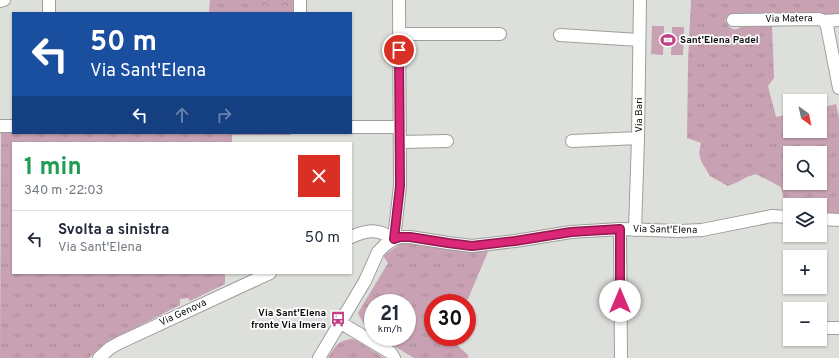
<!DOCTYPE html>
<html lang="it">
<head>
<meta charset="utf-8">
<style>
  body { margin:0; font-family:Overpass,sans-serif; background:#f6f6f7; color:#1f2937; height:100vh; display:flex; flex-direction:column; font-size:15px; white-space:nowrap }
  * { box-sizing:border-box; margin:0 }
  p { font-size:13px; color:#747a83 }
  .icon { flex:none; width:22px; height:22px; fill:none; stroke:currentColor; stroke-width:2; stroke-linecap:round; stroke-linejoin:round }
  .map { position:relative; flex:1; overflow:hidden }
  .drawer { position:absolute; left:12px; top:142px; width:340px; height:132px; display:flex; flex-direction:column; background:#fff; border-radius:0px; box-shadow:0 1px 3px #0004 }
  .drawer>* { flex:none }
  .top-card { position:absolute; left:12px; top:12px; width:340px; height:122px; border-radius:0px; box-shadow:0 1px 3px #0004; background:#1a4fa0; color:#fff; overflow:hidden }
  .needle { width:26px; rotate:147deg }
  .controls { position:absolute; left:783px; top:94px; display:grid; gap:8px }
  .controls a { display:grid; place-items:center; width:44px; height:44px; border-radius:0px; background:#fff; box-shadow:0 1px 3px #0004; font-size:20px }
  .speed { position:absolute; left:364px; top:294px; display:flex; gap:8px; font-size:20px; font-weight:700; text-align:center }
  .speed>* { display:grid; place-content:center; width:52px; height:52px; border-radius:50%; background:#fff; box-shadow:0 1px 3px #0004; line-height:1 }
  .speed small { font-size:10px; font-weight:400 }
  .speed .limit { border:6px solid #d22; background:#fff; color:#111 }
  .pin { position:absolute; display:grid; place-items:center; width:34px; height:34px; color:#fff; margin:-17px; border:2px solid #fff; border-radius:50%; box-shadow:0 1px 4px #0007 }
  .me { position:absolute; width:44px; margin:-22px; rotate:0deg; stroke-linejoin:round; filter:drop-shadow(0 0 3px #0008) }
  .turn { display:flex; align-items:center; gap:14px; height:84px; padding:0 12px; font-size:18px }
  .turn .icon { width:52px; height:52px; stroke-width:2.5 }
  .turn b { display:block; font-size:28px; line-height:34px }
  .lanes { display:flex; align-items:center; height:38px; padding:0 12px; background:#0003; justify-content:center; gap:20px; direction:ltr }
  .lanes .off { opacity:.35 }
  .round { display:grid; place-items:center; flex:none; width:42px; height:42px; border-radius:0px; background:#f6f6f7 }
  .head { display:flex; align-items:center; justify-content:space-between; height:68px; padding:0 12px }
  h1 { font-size:24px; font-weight:700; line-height:30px; color:#1e9e55 }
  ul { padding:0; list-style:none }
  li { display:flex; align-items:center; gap:12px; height:56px; padding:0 12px; border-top:1px solid #e0e1e3 }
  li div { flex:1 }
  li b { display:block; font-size:15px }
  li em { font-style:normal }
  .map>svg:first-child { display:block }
  .grass { fill:url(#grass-tufts); fill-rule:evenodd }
  .park { fill:url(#park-crowns) }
  .pitch { fill:#c8a2b3 }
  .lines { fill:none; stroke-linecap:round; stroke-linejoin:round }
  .minor-casing { stroke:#9d9f9b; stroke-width:14 }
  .minor { stroke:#fff; stroke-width:12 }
  .route-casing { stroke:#8e194d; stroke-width:10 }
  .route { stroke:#db2777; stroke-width:7 }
  .labels { text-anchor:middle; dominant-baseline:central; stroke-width:3.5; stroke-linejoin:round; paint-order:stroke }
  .street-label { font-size:10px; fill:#0e0f0e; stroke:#fff }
  .poi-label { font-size:10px; font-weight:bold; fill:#0e0f0e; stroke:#fff; text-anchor:start }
</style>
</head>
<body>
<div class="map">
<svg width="839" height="358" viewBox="0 0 839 358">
  <defs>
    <pattern id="grass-tufts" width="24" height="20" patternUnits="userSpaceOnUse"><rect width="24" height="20" fill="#c8a2b3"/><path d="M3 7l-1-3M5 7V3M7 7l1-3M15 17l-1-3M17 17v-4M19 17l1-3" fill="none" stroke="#ab8a99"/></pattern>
    <pattern id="park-crowns" width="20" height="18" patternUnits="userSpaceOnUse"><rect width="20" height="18" fill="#c8a2b3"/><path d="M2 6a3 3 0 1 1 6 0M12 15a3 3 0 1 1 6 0" fill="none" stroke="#ab8a99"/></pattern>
  </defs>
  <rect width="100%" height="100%" fill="#dddfdb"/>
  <path class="grass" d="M210,0h44v9h39l1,4h-85z
    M691,0h148v15l-109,2 -5,3c4,8 8,12 16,7l31,-1 2,52 -6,8 8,31 14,-3v17h30v-23l16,-4 3,13v98l-19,1v-11h-30v6l-4,1 -5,-25 -25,-13 -9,3 -9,5 -10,4 -18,-10 -9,-15 -2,-8 2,-10 -14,-5 1,-76zM790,153h30v30h-30z
    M1,130h12v3h278v2h-59v8h-219v130h212v11l-35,17 -2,-3 -8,1v6l-76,39 -15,14h-89z
    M408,242l81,7 -21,50 -3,4h-32v34h19l3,6 14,13 -2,2h-53l-35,-21h28v-34h-34v30c-7,-6 -11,-11 -15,-20l30,-50 -5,-7 17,-12z
    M351,339l5,1 28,18h-56c7,-11 9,-17 23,-19z"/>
  <path class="park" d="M254,0h39v9h-39z"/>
  <path class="pitch" d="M652,26h12l-1,29 -12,-1z
    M672,27h12l-1,28h-12z"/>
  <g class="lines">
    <g class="minor-casing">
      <path id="minor" d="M0,1l4,-1
        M49,13v-13
        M300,13v-13
        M733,20l86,-1 5,2 3,5 12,62
        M824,21l15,-1
        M399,34h101
        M560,35l79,5
        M0,126h13
        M351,127h49
        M572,141l66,-3
        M401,142l46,-1
        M820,219l19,1
        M620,229l1,129
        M635,230l3,-92 2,-138
        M351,237c18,-8 27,-8 43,2l6,-53 -1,-186
        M341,323l50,30 3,5
        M820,328h19
        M99,358l11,-10 9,-5 151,-70
        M319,358l46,-77 13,-29 7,-7 9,-6 6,-2h10l38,6 24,3 43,-5 56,-9 49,-3 59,2 23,-1 70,-14 18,1"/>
    </g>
    <use href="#minor" class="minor"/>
  </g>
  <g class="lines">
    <g class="route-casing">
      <path id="route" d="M399,50l1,136 -6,53 6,-2h10l38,6 24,3 43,-5 56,-9 49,-3v72"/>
    </g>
    <use href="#route" class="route"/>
  </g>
  <defs>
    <g id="stadium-bare" transform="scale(1.2)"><path d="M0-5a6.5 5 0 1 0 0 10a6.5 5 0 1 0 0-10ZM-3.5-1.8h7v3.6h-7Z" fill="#c34087" stroke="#fff" stroke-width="2.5" paint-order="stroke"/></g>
    <g id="bus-bare" transform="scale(1.2)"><path d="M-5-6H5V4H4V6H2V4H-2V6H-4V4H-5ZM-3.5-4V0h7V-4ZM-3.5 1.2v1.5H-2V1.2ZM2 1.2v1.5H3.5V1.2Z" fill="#c34087" stroke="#fff" stroke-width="2.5" paint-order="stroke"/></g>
  </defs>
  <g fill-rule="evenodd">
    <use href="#stadium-bare" x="668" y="40"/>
    <use href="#bus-bare" x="338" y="319"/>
  </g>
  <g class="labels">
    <g class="street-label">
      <text transform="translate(789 19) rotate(-1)">Via Matera</text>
      <text transform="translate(639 115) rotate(-90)">Via Bari</text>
      <text transform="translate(665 230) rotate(1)">Via Sant'Elena</text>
      <text transform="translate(183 313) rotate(-25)">Via Genova</text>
    </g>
    <g class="poi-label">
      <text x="680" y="40">Sant'Elena Padel</text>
      <text x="326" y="313" text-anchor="end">Via Sant'Elena<tspan x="326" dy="12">fronte Via Imera</tspan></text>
    </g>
  </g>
</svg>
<div class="controls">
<a><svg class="needle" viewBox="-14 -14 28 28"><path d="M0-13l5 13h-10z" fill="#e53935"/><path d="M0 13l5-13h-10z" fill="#747a83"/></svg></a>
<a><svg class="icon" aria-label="search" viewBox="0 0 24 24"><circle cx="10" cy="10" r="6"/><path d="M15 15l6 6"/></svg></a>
<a><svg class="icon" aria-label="layers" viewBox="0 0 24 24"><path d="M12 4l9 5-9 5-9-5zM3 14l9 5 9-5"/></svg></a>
<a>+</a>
<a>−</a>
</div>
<div class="speed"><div>21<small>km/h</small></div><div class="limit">30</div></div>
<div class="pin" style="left:399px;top:50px;background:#d93025"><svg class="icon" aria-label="arrive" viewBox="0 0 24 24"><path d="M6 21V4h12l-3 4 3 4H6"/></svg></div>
<svg class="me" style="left:620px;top:301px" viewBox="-20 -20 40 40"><circle r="19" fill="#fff"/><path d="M0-13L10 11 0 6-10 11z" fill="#db2777"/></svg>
<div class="top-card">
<div class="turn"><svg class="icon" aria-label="left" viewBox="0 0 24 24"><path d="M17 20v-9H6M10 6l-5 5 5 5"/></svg><div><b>50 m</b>Via Sant'Elena</div></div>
<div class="lanes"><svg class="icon" aria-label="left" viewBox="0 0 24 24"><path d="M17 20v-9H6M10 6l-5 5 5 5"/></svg><svg class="icon off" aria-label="ahead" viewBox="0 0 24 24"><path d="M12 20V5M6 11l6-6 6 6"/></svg><svg class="icon off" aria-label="right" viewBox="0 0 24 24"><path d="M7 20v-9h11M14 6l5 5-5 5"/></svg></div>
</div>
<section class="drawer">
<div class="head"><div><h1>1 min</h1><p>340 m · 22:03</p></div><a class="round" style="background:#d93025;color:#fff"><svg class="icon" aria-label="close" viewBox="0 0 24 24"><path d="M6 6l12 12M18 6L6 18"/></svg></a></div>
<ul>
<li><svg class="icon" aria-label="left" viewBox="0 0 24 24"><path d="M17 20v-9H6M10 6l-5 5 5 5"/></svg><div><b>Svolta a sinistra</b><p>Via Sant'Elena</p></div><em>50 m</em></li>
</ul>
</section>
</div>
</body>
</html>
